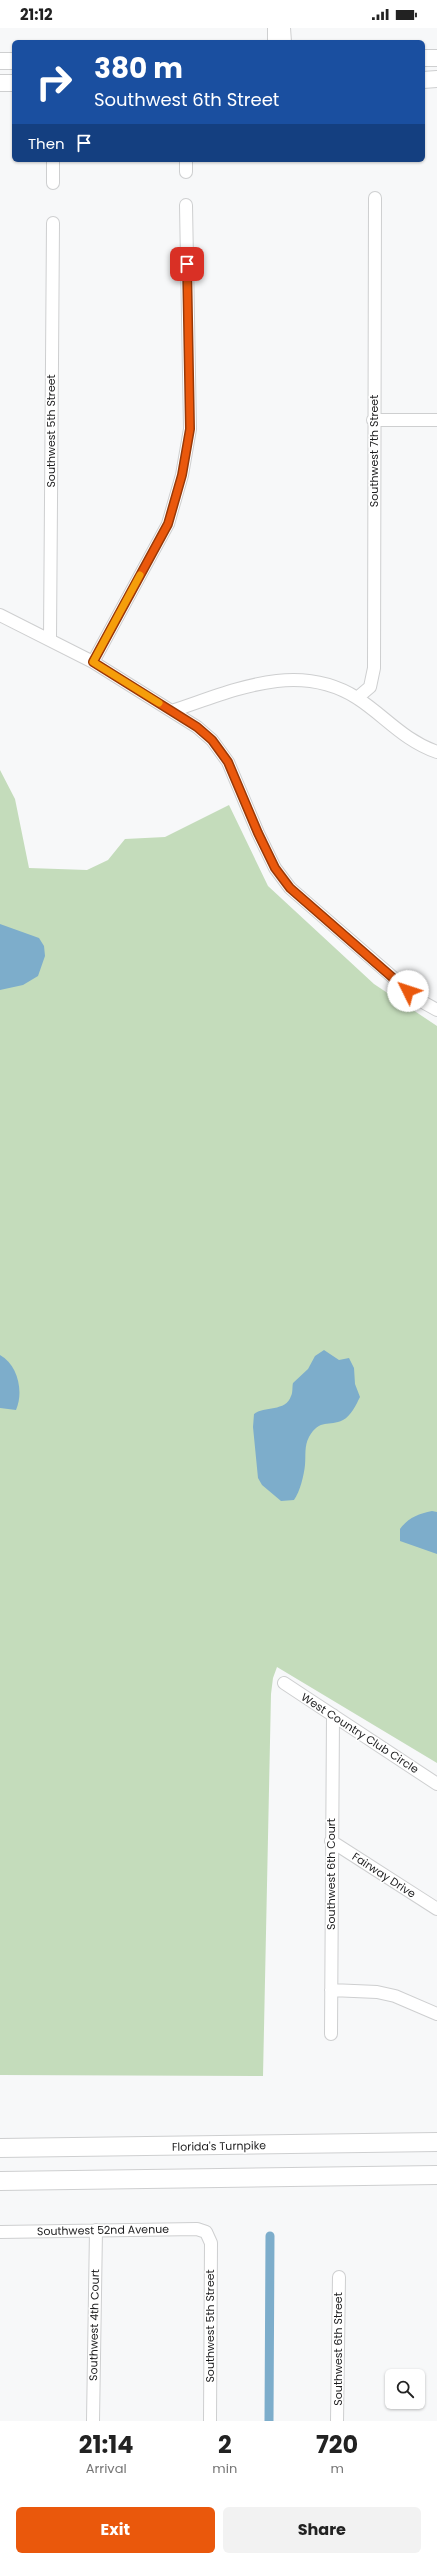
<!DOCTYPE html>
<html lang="en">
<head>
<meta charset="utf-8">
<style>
  body { margin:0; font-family:Poppins,sans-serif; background:#f2f2f2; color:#222; height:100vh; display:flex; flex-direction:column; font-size:15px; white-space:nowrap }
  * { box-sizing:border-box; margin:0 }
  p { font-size:13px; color:#767676 }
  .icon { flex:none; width:22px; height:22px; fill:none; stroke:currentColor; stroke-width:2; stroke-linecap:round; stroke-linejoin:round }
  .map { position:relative; height:2393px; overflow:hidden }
  .panel { display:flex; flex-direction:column; background:#fff; flex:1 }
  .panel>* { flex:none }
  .guide { position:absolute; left:12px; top:12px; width:413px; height:122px; border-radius:6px; box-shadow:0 1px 3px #0004; background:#1a4fa0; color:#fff; overflow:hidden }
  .fabs { position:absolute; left:385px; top:2341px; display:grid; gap:8px }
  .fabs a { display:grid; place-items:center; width:40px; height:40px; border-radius:6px; background:#fff; box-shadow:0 1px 3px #0004; font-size:20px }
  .pin { position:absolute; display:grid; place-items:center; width:34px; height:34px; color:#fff; margin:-17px; border-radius:8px; box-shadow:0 2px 6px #0006 }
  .me { position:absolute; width:44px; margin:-22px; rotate:311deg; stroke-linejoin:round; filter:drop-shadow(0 0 3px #0008) }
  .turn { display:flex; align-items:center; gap:14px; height:84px; padding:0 16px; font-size:18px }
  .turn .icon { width:52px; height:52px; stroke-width:2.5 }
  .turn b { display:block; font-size:28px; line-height:34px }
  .then { display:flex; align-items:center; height:38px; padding:0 16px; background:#0003; gap:8px; font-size:15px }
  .eta { display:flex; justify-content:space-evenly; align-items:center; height:68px; text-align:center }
  .eta b { font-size:24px; font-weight:700; line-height:28px }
  .cta { display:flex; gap:8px; margin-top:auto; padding:8px 16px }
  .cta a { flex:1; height:46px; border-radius:6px; background:#ea580c; color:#fff; font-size:16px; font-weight:700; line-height:46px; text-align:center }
  .cta a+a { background:#f2f2f2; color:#222 }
  .status { display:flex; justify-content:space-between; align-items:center; height:28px; padding:0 20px; background:#fff; direction:ltr }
  .status svg { height:11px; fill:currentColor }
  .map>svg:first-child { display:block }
  .green { fill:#c4dcbb }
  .water { fill:#7dadcb }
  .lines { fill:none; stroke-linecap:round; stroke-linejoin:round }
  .canal { stroke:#7dadcb; stroke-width:9 }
  .minor-casing { stroke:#cecfd0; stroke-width:14 }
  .major-casing { stroke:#cecfd0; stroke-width:18 }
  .highway-casing { stroke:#cecfd0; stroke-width:20 }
  .minor { stroke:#fff; stroke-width:12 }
  .major { stroke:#fff; stroke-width:16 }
  .highway { stroke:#fff; stroke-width:18 }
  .route-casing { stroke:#983908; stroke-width:10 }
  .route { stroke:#ea580c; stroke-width:7 }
  .slow { stroke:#f59e0b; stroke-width:7 }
  .labels { text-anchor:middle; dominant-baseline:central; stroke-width:3; stroke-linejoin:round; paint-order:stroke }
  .street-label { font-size:11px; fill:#1d1d1e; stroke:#fff }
</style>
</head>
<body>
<div class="status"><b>21:12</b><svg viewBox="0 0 49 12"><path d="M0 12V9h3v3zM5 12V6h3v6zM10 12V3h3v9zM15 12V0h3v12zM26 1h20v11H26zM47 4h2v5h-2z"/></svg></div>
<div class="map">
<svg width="437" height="2393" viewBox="0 0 437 2393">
  <rect width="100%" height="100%" fill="#f7f8f9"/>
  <path class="green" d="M0,742l15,29 14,69 58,2 21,-10 17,-21 40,-2 64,-32 39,81 106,98 63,42v737l-160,-96 -4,11 -2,16 -8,382 -263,-1z"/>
  <path class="water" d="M0,896l39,14 5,8 1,10 -7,20 -15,9 -23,5z
    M324,1322l15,10 10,-2 5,10 1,16 5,13c-4,8 -9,19 -17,23 -14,7 -23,-2 -34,17 -5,9 -3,19 -4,28 -1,10 -5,27 -11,35l-13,1 -19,-16 -4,-7 -5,-51 1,-13c10,-8 32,-2 37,-18 2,-3 1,-9 2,-13l15,-14 7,-13z
    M0,1327c18,10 24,37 16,55l-16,-2z
    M432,1483l5,1v42l-37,-13v-12c8,-11 18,-15 32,-18z"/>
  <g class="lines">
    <path class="canal" d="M269,2393l1,-185"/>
    <g class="minor-casing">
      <path id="minor" d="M274,0v14
        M284,0l1,14
        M53,132v23
        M186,132v12
        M373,392h64
        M0,587l93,47 104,65 15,13 16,22 30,71 17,35 15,20 129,112 18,10
        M50,611l3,-416
        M93,634l75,-138 14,-49 8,-46 -4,-224
        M357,670l13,-11 4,-19 1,-470
        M172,683c61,-20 125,-51 185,-13 28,18 46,42 80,54
        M284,1655l153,101
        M331,1813l106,68
        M331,1962l46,2 18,4 42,18
        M331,2006l2,-319
        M0,2204l197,-3 9,3 5,11 -1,178
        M93,2393l3,-191
        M337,2393l2,-144"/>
    </g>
    <g class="major-casing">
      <path id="major" d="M423,30h14
        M0,33h14
        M423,52l14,-1
        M0,55h14"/>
    </g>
    <g class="highway-casing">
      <path id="highway" d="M0,2120l437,-6
        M0,2153l437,-6"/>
    </g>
    <use href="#minor" class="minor"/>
    <use href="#major" class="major"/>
    <use href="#highway" class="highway"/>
  </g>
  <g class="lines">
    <g class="route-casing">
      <path id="route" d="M187,236l3,165 -8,46 -14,49 -75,138 104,65 15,13 16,22 30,71 17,35 15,20 118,103"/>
    </g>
    <use href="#route" class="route"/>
    <path class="slow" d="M140,547l-47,87 66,41"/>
  </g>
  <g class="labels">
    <g class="street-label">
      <text transform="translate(51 403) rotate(-90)">Southwest 5th Street</text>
      <text transform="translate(374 423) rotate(-90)">Southwest 7th Street</text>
      <text transform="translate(360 1705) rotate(33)">West Country Club Circle</text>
      <text transform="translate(331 1846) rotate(-90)">Southwest 6th Court</text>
      <text transform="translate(384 1847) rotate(33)">Fairway Drive</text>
      <text transform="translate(219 2118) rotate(-1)">Florida's Turnpike</text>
      <text transform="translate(103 2202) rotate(-1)">Southwest 52nd Avenue</text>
      <text transform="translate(94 2297) rotate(-89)">Southwest 4th Court</text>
      <text transform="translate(210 2298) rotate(-90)">Southwest 5th Street</text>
      <text transform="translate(338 2321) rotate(-90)">Southwest 6th Street</text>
    </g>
  </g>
</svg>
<div class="fabs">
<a><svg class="icon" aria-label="search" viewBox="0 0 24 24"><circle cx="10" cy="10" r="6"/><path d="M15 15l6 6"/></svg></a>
</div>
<div class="pin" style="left:187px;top:236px;background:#d93025"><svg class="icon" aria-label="arrive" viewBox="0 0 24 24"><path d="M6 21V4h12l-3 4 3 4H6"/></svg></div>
<svg class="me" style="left:408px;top:963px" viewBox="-20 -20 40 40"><circle r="19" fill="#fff"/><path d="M0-13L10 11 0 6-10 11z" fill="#ea580c"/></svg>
<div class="guide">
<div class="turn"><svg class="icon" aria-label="right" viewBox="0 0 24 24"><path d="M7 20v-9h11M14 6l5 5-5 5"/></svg><div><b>380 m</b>Southwest 6th Street</div></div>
<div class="then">Then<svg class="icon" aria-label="arrive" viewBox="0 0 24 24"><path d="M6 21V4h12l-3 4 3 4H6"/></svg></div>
</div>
</div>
<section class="panel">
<div class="eta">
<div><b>21:14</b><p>Arrival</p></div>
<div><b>2</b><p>min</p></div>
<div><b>720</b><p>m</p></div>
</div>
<div class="cta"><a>Exit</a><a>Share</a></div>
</section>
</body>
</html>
